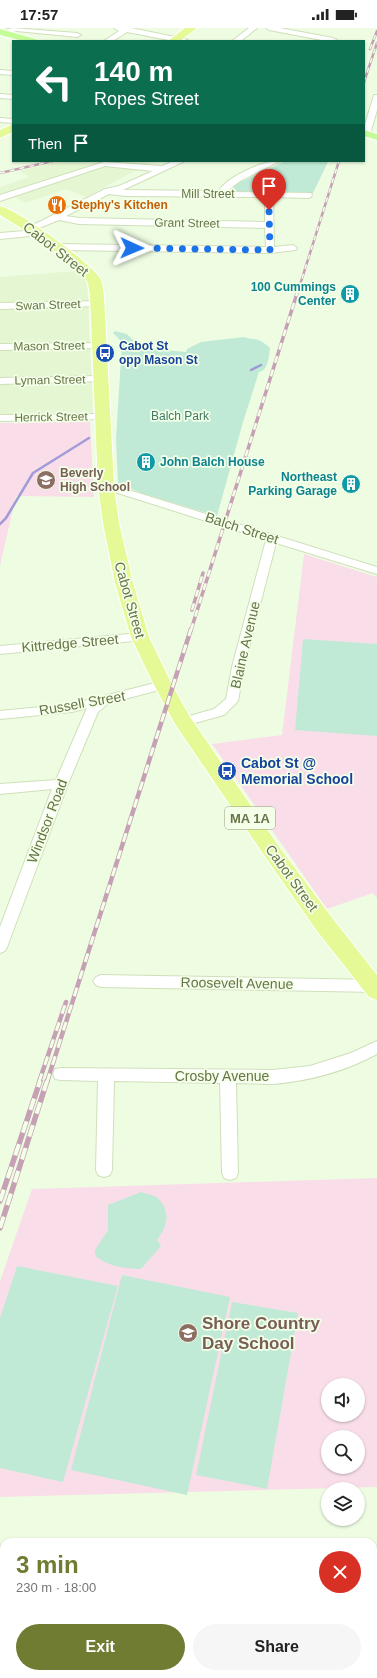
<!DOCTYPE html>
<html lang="en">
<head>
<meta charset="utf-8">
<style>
  body { margin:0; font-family:Helvetica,sans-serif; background:#f6f6f6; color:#222; height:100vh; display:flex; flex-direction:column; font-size:15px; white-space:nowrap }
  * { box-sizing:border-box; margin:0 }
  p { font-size:13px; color:#767676 }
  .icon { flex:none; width:22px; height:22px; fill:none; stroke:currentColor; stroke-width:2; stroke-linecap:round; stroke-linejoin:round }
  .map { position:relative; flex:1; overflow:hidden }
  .sheet { position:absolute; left:0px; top:1510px; width:377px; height:140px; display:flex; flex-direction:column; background:#fff; border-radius:12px 12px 0 0; box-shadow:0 1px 3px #0004 }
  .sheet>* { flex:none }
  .guide { position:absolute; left:12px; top:12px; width:353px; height:122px; border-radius:0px; box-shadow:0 1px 3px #0004; background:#0b6e4f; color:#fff; overflow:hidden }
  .tools { position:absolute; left:321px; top:1350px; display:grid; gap:8px }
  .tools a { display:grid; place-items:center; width:44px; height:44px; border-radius:50%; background:#fff; box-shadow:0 1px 3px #0004; font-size:20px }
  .pin { position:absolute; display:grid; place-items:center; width:34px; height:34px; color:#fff; margin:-41px -17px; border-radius:50% 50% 50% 0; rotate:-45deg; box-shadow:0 0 4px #0007 }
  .pin .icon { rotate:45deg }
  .me { position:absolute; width:44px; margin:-22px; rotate:91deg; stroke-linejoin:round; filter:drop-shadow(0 0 3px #0008) }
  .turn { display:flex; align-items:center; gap:14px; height:84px; padding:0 16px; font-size:18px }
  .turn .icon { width:52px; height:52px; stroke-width:2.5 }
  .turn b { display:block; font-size:28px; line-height:34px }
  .then { display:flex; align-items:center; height:38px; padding:0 16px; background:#0003; gap:8px; font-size:15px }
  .round { display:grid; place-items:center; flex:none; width:42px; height:42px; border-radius:21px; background:#f6f6f6 }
  .head { display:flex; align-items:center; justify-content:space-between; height:68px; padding:0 16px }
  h1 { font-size:24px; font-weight:700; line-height:30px; color:#707c31 }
  .button { display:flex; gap:8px; margin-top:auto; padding:8px 16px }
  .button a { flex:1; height:46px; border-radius:24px; background:#707c31; color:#fff; font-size:16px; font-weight:700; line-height:46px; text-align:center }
  .button a+a { background:#f6f6f6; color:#222 }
  .status { display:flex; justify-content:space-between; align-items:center; height:28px; padding:0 20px; background:#fff; direction:ltr }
  .status svg { height:11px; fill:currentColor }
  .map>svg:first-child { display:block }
  .residential { fill:#e5f6d3 }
  .education { fill:#f9deea; fill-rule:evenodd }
  .green { fill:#c0ead6 }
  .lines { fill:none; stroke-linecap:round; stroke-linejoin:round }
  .stream { stroke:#a19cd8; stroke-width:2.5 }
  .minor-casing { stroke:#d0dfba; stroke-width:2 }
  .major-casing { stroke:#fff; stroke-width:2 }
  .highway-casing { stroke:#fff; stroke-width:2 }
  .minor { fill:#fff; fill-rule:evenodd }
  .major { fill:#c4fd98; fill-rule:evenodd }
  .highway { fill:#e6f997; fill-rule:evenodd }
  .rail-far3-casing { stroke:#c6a0b4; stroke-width:2.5 }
  .rail-far2-casing { stroke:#c6a0b4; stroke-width:3.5 }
  .rail-far1-casing { stroke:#c6a0b4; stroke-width:4.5 }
  .rail-casing { stroke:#c6a0b4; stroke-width:5.5 }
  .rail-far3 { stroke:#f3ffe8; stroke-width:1.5; stroke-dasharray:5; stroke-linecap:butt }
  .rail-far2 { stroke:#f3ffe8; stroke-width:2.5; stroke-dasharray:7; stroke-linecap:butt }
  .rail-far1 { stroke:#f3ffe8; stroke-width:3; stroke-dasharray:9; stroke-linecap:butt }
  .rail { stroke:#f3ffe8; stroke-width:4; stroke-dasharray:12; stroke-linecap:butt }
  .route { stroke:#1a73e8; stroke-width:7; stroke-dasharray:0 12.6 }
  .labels { text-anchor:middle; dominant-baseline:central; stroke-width:3.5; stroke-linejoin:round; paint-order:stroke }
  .far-street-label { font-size:12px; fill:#687548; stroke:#f3ffe8 }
  .far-food-label { font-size:12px; font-weight:bold; fill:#c56008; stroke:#f3ffe8; text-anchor:start }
  .far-culture-label { font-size:12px; font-weight:bold; fill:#0d838f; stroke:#f3ffe8; text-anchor:end }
  .far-transit-label { font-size:12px; font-weight:bold; fill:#164399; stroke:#f3ffe8; text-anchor:start }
  .far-park-label { font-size:12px; fill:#407b66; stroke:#f3ffe8 }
  .far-education-label { font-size:12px; font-weight:bold; fill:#785e54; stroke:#f3ffe8; text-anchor:start }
  .shield { fill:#f3ffe8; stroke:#929e78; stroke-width:1 }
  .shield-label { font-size:13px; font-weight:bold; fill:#687548 }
  .street-label { font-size:14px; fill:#687548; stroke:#f3ffe8 }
  .transit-label { font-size:14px; font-weight:bold; fill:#164399; stroke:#f3ffe8; text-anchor:start }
  .near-education-label { font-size:17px; font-weight:bold; fill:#785e54; stroke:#f3ffe8; text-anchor:start }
</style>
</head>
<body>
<div class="status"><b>17:57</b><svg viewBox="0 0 49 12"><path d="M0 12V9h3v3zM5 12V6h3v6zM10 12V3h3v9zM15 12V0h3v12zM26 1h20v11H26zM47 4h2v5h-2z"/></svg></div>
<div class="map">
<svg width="377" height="1650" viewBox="0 0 377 1650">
  <rect width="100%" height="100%" fill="#eefde2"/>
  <path class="residential" d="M62,133h92l-68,36 -20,-8 -40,14 -14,-7 -12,4v-13l30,-10 -11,-6z
    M76,243l11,8 6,135 -93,1v-138z"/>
  <path class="education" d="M90,393l4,76 -78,-1 -16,70v-143z
    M304,526l73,23v321l-4,-5 -46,16 -115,-165 70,-9z
    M377,1150v309l-377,10v-216l32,-92zM328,1357h30v30h-30zM328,1409h30v30h-30z"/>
  <path class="green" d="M285,133l43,1 -15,31 -84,-1 -3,-3z
    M115,303l12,3 14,14 45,4 1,-3 14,-7 43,-5c4,2 5,1 10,2 7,1 12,5 16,9 -1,8 -2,23 -11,24l-16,50 -26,94 -76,-23 -23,-10 -2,-44 6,-97 -9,-9z
    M303,611l74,5v92l-82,-6z
    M141,1164l16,5 7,9 3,11 -3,12 -7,11 4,6 -20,23c-15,0 -36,-3 -46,-14v-5l13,-20v-25z
    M17,1238l101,20 -55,196 -63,-14v-150z
    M122,1247l108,22 -43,198 -116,-25z
    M232,1274l66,11 -31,176 -71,-14z"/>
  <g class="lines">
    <path class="stream" d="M251,342l10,-5
      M0,496l6,-6 27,-45 56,-35"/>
    <g class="minor-casing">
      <path id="minor" d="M13,0l64,5 4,2 -4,2 -60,-6 -17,4v-4z
        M114,0h17l54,11 4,2h-15l-47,-9 -14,9h-9l15,-10z
        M249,0h8l-16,13h-9z
        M266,0h14l53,10 4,2 -10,1 -58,-11z
        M0,42l13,1v4l-13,-1z
        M0,66l13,1v4l-13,-1z
        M374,67h3v15l-7,24 -4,2h-2v-8z
        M0,90l13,1v4l-13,-1z
        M174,133h11l-62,29 95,1c11,-15 43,-30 62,-30l-40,20 -14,11 85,1 1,2 -1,2 -3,1 -35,-1 1,50 19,-2 4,3 -1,2 -26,3 -213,-3 -4,-3 4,-3 209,3 -1,-19 -186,-4 -20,-4 -25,10 -3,1 -4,-3 78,-39 14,-3 34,-15 -48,-5 -105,35v-6l104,-33 58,4zM109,166l17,2 139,1v25l-186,-4 -13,-2z
        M37,202l4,3 -1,2 -40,4v-6z
        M97,273l5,3 -2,2 -100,3v-6z
        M98,315l3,1 2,2 -2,2 -101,2v-6z
        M100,348l4,1 1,2 -1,2 -104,3v-6z
        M102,386l5,3 -1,2 -106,2v-6z
        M106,455l271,84v7l-101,-31 -32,124 -6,34 -14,14 -40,11 -5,-1 -1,-3 1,-3 35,-10 12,-10 6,-32 34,-127 -164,-52 -1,-2z
        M140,605l4,1 2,3 -2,3 -144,14v-8z
        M163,653l4,1 2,3 -2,3 -58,15 -11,9 -30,72 -61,163 -2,4 -5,2v-26l52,-138 -52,5v-10l56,-4 31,-72 -15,4 -72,7v-8l72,-7z
        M101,947l276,5v12l-276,-5 -5,-2 -3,-4 3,-4z
        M377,1013v13c-31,17 -69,27 -104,30 -12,0 -25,-1 -37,-1l2,90 -2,5 -6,2 -6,-2 -2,-5 -2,-90 -106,-2 -2,89 -2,5 -6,2 -6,-2 -2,-5 2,-89 -37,-1 -6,-1 -2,-5 2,-5 6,-1 212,2 37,-4 41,-13z
        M31,1646h23l2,4h-23z
        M332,1646h22l1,4h-22z"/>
    </g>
    <g class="major-casing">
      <path id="major" d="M0,1l36,10 2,2h-15l-23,-6z
        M364,102l13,4v6l-13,-4z"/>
    </g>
    <g class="highway-casing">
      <path id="highway" d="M185,0h12l-17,13h-12z
        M13,96v8l-13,6v-8z
        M0,178c20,5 88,55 100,72 3,5 3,12 4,18l10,190 5,37 14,60 16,54 23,48 18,32 90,131 53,71 44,56v25l-8,-3 -52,-66 -51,-73 -91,-134 -21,-39 -23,-48 -16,-54 -12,-60 -5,-37 -8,-190c-1,-5 -1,-11 -3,-15 -7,-16 -70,-56 -87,-66z"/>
    </g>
    <use href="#minor" class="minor"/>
    <use href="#major" class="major"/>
    <use href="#highway" class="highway"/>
    <g class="rail-far3-casing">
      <path id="rail-far3" d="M370,21l7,-18
        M364,54l13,-39
        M0,145l53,-12
        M299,260l40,-127"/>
    </g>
    <g class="rail-far2-casing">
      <path id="rail-far2" d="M192,582l11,-37
        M191,602l108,-343"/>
    </g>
    <g class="rail-far1-casing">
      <path id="rail-far1" d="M39,1054l27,-80
        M47,1054l144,-453"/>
    </g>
    <g class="rail-casing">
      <path id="rail" d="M0,1173l40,-120
        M0,1200l47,-147"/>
    </g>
    <use href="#rail-far3" class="rail-far3"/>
    <use href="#rail-far2" class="rail-far2"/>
    <use href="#rail-far1" class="rail-far1"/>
    <use href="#rail" class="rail"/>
  </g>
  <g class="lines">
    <path class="route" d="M132,220l138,2 -1,-40"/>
  </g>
  <defs>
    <g id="restaurant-disc" transform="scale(1)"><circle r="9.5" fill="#e8710a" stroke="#f3ffe8"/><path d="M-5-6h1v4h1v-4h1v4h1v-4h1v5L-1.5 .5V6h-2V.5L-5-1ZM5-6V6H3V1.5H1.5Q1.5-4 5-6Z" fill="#fff"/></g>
    <g id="building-disc" transform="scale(1)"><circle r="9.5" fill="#0f9aa8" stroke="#f3ffe8"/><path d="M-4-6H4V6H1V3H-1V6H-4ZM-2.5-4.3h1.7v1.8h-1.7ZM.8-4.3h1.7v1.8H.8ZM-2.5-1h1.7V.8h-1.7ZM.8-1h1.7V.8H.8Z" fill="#fff"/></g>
    <g id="bus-disc" transform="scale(1)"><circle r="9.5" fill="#1a4fb4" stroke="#f3ffe8"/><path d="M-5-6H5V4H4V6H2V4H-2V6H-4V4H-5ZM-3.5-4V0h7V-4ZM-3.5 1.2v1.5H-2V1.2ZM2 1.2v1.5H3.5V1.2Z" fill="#fff"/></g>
    <g id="school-disc" transform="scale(1)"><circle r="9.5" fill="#8d6e63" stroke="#f3ffe8"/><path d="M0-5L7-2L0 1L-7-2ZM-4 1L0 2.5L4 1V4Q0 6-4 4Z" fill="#fff"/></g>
  </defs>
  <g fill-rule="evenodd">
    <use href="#restaurant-disc" x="57" y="177"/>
    <use href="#building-disc" x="350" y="266"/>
    <use href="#bus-disc" x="105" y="325"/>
    <use href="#building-disc" x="146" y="434"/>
    <use href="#school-disc" x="46" y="452"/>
    <use href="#building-disc" x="351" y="456"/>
    <use href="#bus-disc" x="227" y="743"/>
    <use href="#school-disc" x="188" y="1305"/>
  </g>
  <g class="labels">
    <g class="far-street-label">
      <text x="208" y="166">Mill Street</text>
      <text transform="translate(187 195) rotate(1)">Grant Street</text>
      <text transform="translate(48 277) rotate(-2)">Swan Street</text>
      <text transform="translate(49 318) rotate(-1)">Mason Street</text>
      <text transform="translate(50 352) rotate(-1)">Lyman Street</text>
      <text transform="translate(51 389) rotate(-1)">Herrick Street</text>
    </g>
    <g class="far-food-label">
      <text x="71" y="177">Stephy's Kitchen</text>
    </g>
    <g class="far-culture-label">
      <text x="336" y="259">100 Cummings<tspan x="336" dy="14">Center</tspan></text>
      <text x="160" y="434" text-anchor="start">John Balch House</text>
      <text x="337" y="449">Northeast<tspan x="337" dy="14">Parking Garage</tspan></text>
    </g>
    <g class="far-transit-label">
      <text x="119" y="318">Cabot St<tspan x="119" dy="14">opp Mason St</tspan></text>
    </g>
    <g class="far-park-label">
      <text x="180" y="388">Balch Park</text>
    </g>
    <g class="far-education-label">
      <text x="60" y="445">Beverly<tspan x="60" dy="14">High School</tspan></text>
    </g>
    <rect class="shield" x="225" y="779" width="50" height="22" rx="3"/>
    <g class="shield-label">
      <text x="250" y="790">MA 1A</text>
    </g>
    <g class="street-label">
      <text transform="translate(56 221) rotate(38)">Cabot Street</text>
      <text transform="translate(242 500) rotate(18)">Balch Street</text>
      <text transform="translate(130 572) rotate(74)">Cabot Street</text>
      <text transform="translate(70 615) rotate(-5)">Kittredge Street</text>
      <text transform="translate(245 617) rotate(-77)">Blaine Avenue</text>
      <text transform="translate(82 675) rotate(-10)">Russell Street</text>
      <text transform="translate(47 793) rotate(-69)">Windsor Road</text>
      <text transform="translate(292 850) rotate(54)">Cabot Street</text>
      <text transform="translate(237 955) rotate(1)">Roosevelt Avenue</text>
      <text x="222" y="1048">Crosby Avenue</text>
    </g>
    <g class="transit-label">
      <text x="241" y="735">Cabot St @<tspan x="241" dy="16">Memorial School</tspan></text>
    </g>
    <g class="near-education-label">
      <text x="202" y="1295">Shore Country<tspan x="202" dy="20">Day School</tspan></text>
    </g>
  </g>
</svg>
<div class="tools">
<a><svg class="icon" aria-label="sound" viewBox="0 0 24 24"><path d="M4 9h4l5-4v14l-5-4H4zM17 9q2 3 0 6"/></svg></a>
<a><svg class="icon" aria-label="search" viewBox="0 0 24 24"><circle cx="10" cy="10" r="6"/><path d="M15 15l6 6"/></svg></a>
<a><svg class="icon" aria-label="layers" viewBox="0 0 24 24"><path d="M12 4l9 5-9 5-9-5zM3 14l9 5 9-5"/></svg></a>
</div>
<div class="pin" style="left:269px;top:182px;background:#d93025"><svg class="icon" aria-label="arrive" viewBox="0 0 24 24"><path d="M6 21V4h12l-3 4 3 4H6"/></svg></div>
<svg class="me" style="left:132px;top:220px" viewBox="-20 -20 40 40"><path d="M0-17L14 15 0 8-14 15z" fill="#1a73e8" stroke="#fff" stroke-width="4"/></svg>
<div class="guide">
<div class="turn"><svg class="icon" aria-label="left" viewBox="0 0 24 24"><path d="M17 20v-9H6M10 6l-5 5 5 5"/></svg><div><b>140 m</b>Ropes Street</div></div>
<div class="then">Then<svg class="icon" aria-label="arrive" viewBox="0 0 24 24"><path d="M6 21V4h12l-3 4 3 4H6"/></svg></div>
</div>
<section class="sheet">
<div class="head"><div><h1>3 min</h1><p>230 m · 18:00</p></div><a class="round" style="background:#d93025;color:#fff"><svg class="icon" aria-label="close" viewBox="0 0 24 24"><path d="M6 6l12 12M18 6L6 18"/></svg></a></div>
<div class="button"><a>Exit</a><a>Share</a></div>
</section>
</div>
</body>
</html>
